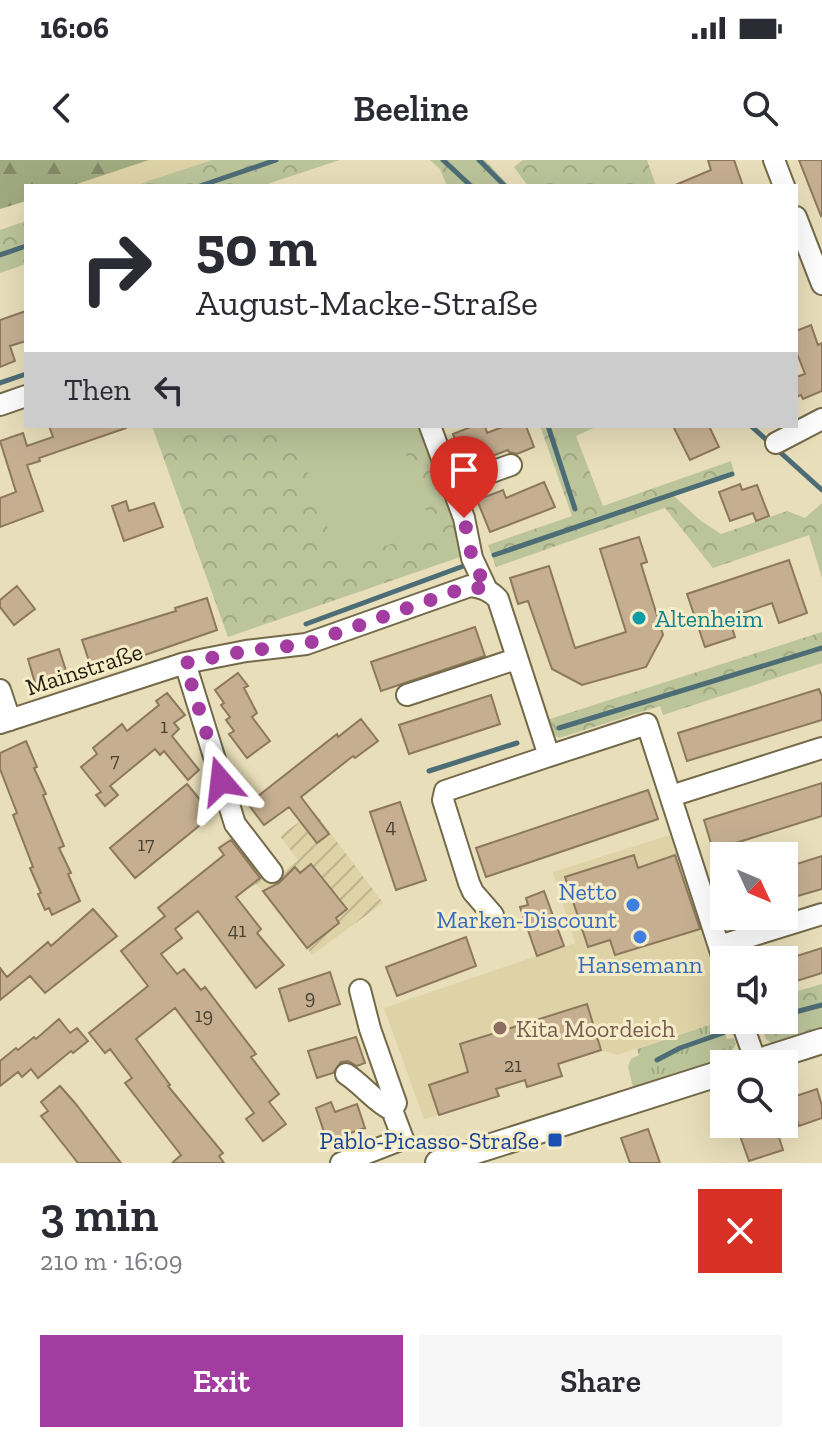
<!DOCTYPE html>
<html lang="en">
<head>
<meta charset="utf-8">
<style>
  body { margin:0; font-family:"Zilla Slab",serif; background:#f7f7f7; color:#2b2b33; height:100vh; display:flex; flex-direction:column; font-size:30px; white-space:nowrap }
  * { box-sizing:border-box; margin:0 }
  p { font-size:26px; color:#7c7c81 }
  .icon { flex:none; width:44px; height:44px; fill:none; stroke:currentColor; stroke-width:2; stroke-linecap:round; stroke-linejoin:round }
  .map { position:relative; height:1003px; overflow:hidden }
  .drawer { display:flex; flex-direction:column; background:#fff; flex:1 }
  .drawer>* { flex:none }
  .banner { position:absolute; left:24px; top:24px; width:774px; height:244px; border-radius:0px; box-shadow:0 8px 32px #0002; background:#fff; color:#2b2b33; overflow:hidden }
  .needle { width:52px; rotate:134deg }
  .controls { position:absolute; left:710px; top:682px; display:grid; gap:16px }
  .controls a { display:grid; place-items:center; width:88px; height:88px; border-radius:0px; background:#fff; box-shadow:0 8px 32px #0002; font-size:40px }
  .pin { position:absolute; display:grid; place-items:center; width:68px; height:68px; color:#fff; margin:-82px -34px; border-radius:50% 50% 50% 0; rotate:-45deg; box-shadow:0 0 8px #0007 }
  .pin .icon { rotate:45deg }
  .me { position:absolute; width:88px; margin:-44px; rotate:343deg; stroke-linejoin:round; filter:drop-shadow(0 0 6px #0008) }
  .turn { display:flex; align-items:center; gap:28px; height:168px; padding:0 40px; font-size:36px }
  .turn .icon { width:104px; height:104px; stroke-width:2.5 }
  .turn b { display:block; font-size:56px; line-height:68px }
  .then { display:flex; align-items:center; height:76px; padding:0 40px; background:#0003; gap:16px; font-size:30px }
  .round { display:grid; place-items:center; flex:none; width:84px; height:84px; border-radius:0px; background:#f7f7f7 }
  .headline { display:flex; align-items:center; justify-content:space-between; height:136px; padding:0 40px }
  h1 { font-size:48px; font-weight:600; line-height:60px }
  .action { display:flex; gap:16px; margin-top:auto; padding:16px 40px }
  .action a { flex:1; height:92px; border-radius:0px; background:#a23ca0; color:#fff; font-size:32px; font-weight:600; line-height:92px; text-align:center }
  .action a+a { background:#f7f7f7; color:#2b2b33 }
  .status { display:flex; justify-content:space-between; align-items:center; height:56px; padding:0 40px; background:#fff; direction:ltr }
  .status svg { height:22px; fill:currentColor }
  header { display:flex; justify-content:space-between; align-items:center; height:104px; padding:0 40px; background:#fff; font-size:36px; font-weight:600 }
  .map>svg:first-child { display:block }
  .built { fill:#ded2a7 }
  .industrial { fill:url(#industrial-furrows) }
  .grass { fill:url(#grass-tufts) }
  .forest { fill:url(#forest-firs) }
  .park { fill:url(#park-crowns) }
  .pitch { fill:#bcc49a }
  .lines { fill:none; stroke-linecap:round; stroke-linejoin:round }
  .stream { stroke:#4d6d76; stroke-width:5 }
  .building { fill:#c6af91; stroke:#8d785b; stroke-width:2 }
  .minor-casing { stroke:#736a4a; stroke-width:24 }
  .major-casing { stroke:#736a4a; stroke-width:28 }
  .minor { stroke:#fff; stroke-width:20 }
  .major { stroke:#fff; stroke-width:24 }
  .route { stroke:#a23ca0; stroke-width:14; stroke-dasharray:0 25.2 }
  .culture-dot { fill:#0f9aa8; stroke:#f6ecc7; stroke-width:3 }
  .shop-dot { fill:#3f7fe0; stroke:#f6ecc7; stroke-width:3 }
  .education-dot { fill:#8d6e63; stroke:#f6ecc7; stroke-width:3 }
  .transit-dot { fill:#1a4fb4; stroke:#f6ecc7; stroke-width:3 }
  .labels { text-anchor:middle; dominant-baseline:central; stroke-width:6; stroke-linejoin:round; paint-order:stroke }
  .number-label { font-size:20px; fill:#4a4230 }
  .culture-label { font-size:24px; fill:#0d838f; stroke:#f6ecc7; text-anchor:start }
  .street-label { font-size:24px; fill:#211d10; stroke:#f6ecc7 }
  .shop-label { font-size:24px; fill:#366cbe; stroke:#f6ecc7; text-anchor:end }
  .education-label { font-size:24px; fill:#785e54; stroke:#f6ecc7; text-anchor:start }
  .transit-label { font-size:24px; fill:#164399; stroke:#f6ecc7; text-anchor:end }
</style>
</head>
<body>
<div class="status"><b>16:06</b><svg viewBox="0 0 49 12"><path d="M0 12V9h3v3zM5 12V6h3v6zM10 12V3h3v9zM15 12V0h3v12zM26 1h20v11H26zM47 4h2v5h-2z"/></svg></div>
<header><svg class="icon" aria-label="back" viewBox="0 0 24 24"><path d="M15 5l-7 7 7 7"/></svg>Beeline<svg class="icon" aria-label="search" viewBox="0 0 24 24"><circle cx="10" cy="10" r="6"/><path d="M15 15l6 6"/></svg></header>
<div class="map">
<svg width="822" height="1003" viewBox="0 0 822 1003">
  <defs>
    <pattern id="industrial-furrows" width="10" height="10" patternUnits="userSpaceOnUse" patternTransform="scale(2)"><rect width="10" height="10" fill="#ded2a7"/><path d="M-1 1l2-2M0 10L10 0M9 11l2-2" fill="none" stroke="#beb48f"/></pattern>
    <pattern id="grass-tufts" width="24" height="20" patternUnits="userSpaceOnUse" patternTransform="scale(2)"><rect width="24" height="20" fill="#bcc49a"/><path d="M3 7l-1-3M5 7V3M7 7l1-3M15 17l-1-3M17 17v-4M19 17l1-3" fill="none" stroke="#a1a884"/></pattern>
    <pattern id="forest-firs" width="22" height="20" patternUnits="userSpaceOnUse" patternTransform="scale(2)"><rect width="22" height="20" fill="#a1a97f"/><path d="M5 1l3.5 6h-7zM16 11l3.5 6h-7z" fill="#838967"/></pattern>
    <pattern id="park-crowns" width="20" height="18" patternUnits="userSpaceOnUse" patternTransform="scale(2)"><rect width="20" height="18" fill="#bcc49a"/><path d="M2 6a3 3 0 1 1 6 0M12 15a3 3 0 1 1 6 0" fill="none" stroke="#a1a884"/></pattern>
  </defs>
  <rect width="100%" height="100%" fill="#e8deba"/>
  <path class="built" d="M149,0h63l-79,26h-62z
    M670,675l54,169v16l-107,35 -16,-5 -24,8 -21,-3 6,21 -35,11 -3,-7 -27,9 2,7 -75,23 -40,-111 191,-65 -22,-71z"/>
  <path class="industrial" d="M314,651l69,92 -71,52 -56,-71 -6,4 -33,-41 17,-13 37,47 27,-21 -18,-24z"/>
  <path class="grass" d="M721,861l6,18 7,-1 2,6 -8,13 -95,30 -5,-20 3,-8 8,-4 -2,-6z"/>
  <path class="forest" d="M0,0h149l-78,26h-45v15l-26,8z"/>
  <path class="park" d="M212,0h128l-79,26h-128z
    M430,0h55l24,26h-62l-7,-17z
    M523,0h124l9,26h-128l-14,-19z
    M26,61v43l-26,9v-43z
    M152,266h267l43,112 4,17 -238,82z
    M540,266h58l-22,10 27,70 128,-45 4,15 -61,20 27,25 20,13 66,-23 18,7 17,-15v75l-13,-43 -96,33 -48,-60 -169,59 -8,-22 84,-29z
    M822,472v31l-159,52 -3,-9 -101,32 -8,-5 -4,-13z
    M822,824v44l-50,16 -6,-5 -6,-19h24v-25z"/>
  <path class="pitch" d="M291,266h104l38,103 -93,33z"/>
  <g class="lines">
    <path class="stream" d="M443,0l28,26
      M479,0l26,26
      M200,26l76,-26
      M0,95l26,-9
      M0,223l26,-9
      M548,266l27,83
      M751,266l71,64
      M494,395l238,-81
      M306,464l163,-60
      M559,568l263,-80
      M429,611l88,-28
      M784,855l38,-10
      M657,900l23,-12 43,-15"/>
  </g>
  <path class="building" d="M708,0h26l9,26h-70l38,-16z
    M799,0h23v55l-1,1z
    M26,151v30l-16,5 5,15 -15,6v-47z
    M811,165l7,20 4,-2v48l-19,8 -2,-4 -5,2v-20l9,-3 -9,-23v-20z
    M49,266h77v2l-87,30 1,3 -13,4 16,46 -43,16v-29l16,-6 -16,-51 23,-8 4,13 26,-9z
    M473,266h12l2,7 18,-7h21l8,21 -17,7 -8,-2 -1,-2 -37,14 -6,-16 -6,2 -6,-16z
    M673,266h36l10,21 -29,13z
    M544,322l11,25 -65,25 -13,-32 26,-10 3,8z
    M740,324l2,6 15,-5 12,31 -13,5 -3,-8 -23,8 -11,-29z
    M126,341l3,10 25,-8 9,24 -39,14 -12,-35z
    M639,377l8,25 -6,2 22,71 -17,32 -64,18 -30,-16 -24,-68 -10,3 -8,-26 39,-12 26,82 51,-16 -26,-83z
    M789,400l18,53 -28,10 -7,-20 -43,15 6,19 -30,10 -18,-53z
    M17,426l18,23 -21,16 -14,-18v-7z
    M207,438l10,32 -124,43 -11,-33 94,-29 -1,-3z
    M475,467l10,29 -104,35 -10,-29z
    M59,489l10,31 -32,10 -9,-31z
    M238,513l10,13 -4,2 13,25 -5,4 18,24 -23,17 -18,-24 5,-3 -8,-11 4,-3 -9,-12 3,-2 -9,-13z
    M819,529l3,7v24l-135,41 -9,-28z
    M167,533l18,22 -11,8 5,6 -7,7 27,34 -11,10 -24,-29 -4,4 -5,-6 -45,37 8,9 -13,11 -9,-11 5,-3 -20,-25 16,-13 -4,-6 29,-24 5,7 32,-26 -3,-4z
    M491,535l9,29 -91,30 -10,-29z
    M361,559l17,22 -23,17 -2,-2 -52,41 28,37 -12,9 -28,-36 -25,18 -16,-21 89,-70 1,3z
    M26,581l11,26 -3,1 12,26 -3,1 21,51 -5,2 12,25 -3,1 12,27 -28,14 -3,-7 -4,2 -7,-16 3,-1 -11,-25 3,-1 -20,-52 4,-2 -17,-44v-16z
    M822,623v33l-109,34 -9,-30z
    M187,624l20,24 -8,6 6,7 -70,57 -25,-30z
    M648,630l10,29 -172,58 -10,-29z
    M400,642l26,78 -30,10 -26,-78z
    M231,680l29,38 -24,19 25,32 -4,4 27,32 -28,23 -58,-77 -23,18 7,9 -21,16 16,20 7,-5 17,21 4,-3 51,67 -5,3 28,37 -10,8 17,22 -23,17 -17,-22 8,-6 -79,-105 -39,31 34,46 -2,1 55,67 -4,3 5,7h-52l9,-8 -56,-72 7,-5 -22,-29 -5,4 -16,-20 59,-47 -27,-35 44,-35 -7,-8 66,-53 -5,-7z
    M634,695l4,13 37,-13 25,74 -85,26 -5,-15 -22,7 -23,-70z
    M822,696v33l-38,11v-32z
    M311,704l36,45 -11,9 3,5 -32,25 -44,-57 16,-8 16,-16 5,6z
    M544,731l20,55 -27,10 -17,-49 8,-2 -2,-7z
    M93,749l24,27 -72,57 -15,-17 -30,24v-32l7,9 41,-35 3,4z
    M466,777l10,29 -79,30 -11,-29z
    M822,788v25l-38,12v-25z
    M330,812l10,32 -51,17 -10,-32z
    M587,844l14,46 -43,14 4,12 -35,11 -2,-7 -29,9 3,7 -60,19 -10,-30 39,-13 -8,-28z
    M59,859l11,14 7,-5 11,13 -15,12 -2,-2 -33,27 -7,-9 -9,8 -4,-5 -18,14v-25l16,-13 2,2 16,-13 2,2z
    M356,877l9,26 -8,3 -9,-5 -7,1 -8,11 -16,5 -9,-27z
    M60,926l15,17 46,60h-43l-11,-14 -26,-33 7,-5 -7,-9z
    M817,929l5,17v12l-23,8 -9,-28z
    M331,942l4,10 22,-8 8,24 -38,13 -11,-33z
    M775,965l8,25 -34,11 -9,-25z
    M648,969l12,34h-30l-9,-25z"/>
  <g class="lines">
    <g class="minor-casing">
      <path id="minor" d="M774,0l10,26
        M796,57l26,67
        M0,245l26,-9
        M430,266l34,92 8,40 15,32
        M776,283l46,-24
        M453,326l58,-21
        M185,503l50,161 37,48
        M0,530l10,30
        M407,535l109,-36
        M0,563l185,-60 61,-12 60,-7 164,-58c11,1 20,4 28,13l51,157 98,-32 77,238
        M671,636l151,-48
        M493,755l-20,-23 -4,-9 -26,-83 2,-9 104,-35
        M719,786l103,-32
        M741,860l15,42
        M346,914c16,10 30,29 46,36l4,-7 -26,-74 -10,-39
        M341,1003l62,-24 -11,-29"/>
    </g>
    <g class="major-casing">
      <path id="major" d="M750,904l72,-23
        M438,1003l286,-91"/>
    </g>
    <use href="#minor" class="minor"/>
    <use href="#major" class="major"/>
  </g>
  <g class="lines">
    <path class="route" d="M221,621l-36,-118 61,-12 60,-7 164,-58 17,4 -15,-32 -8,-40"/>
  </g>
  <circle class="culture-dot" cx="639" cy="458" r="8"/>
  <g class="shop-dot">
    <circle cx="633" cy="745" r="8"/>
    <circle cx="640" cy="777" r="8"/>
  </g>
  <circle class="education-dot" cx="500" cy="868" r="8"/>
  <rect class="transit-dot" x="547" y="972" width="16" height="16" rx="4"/>
  <g class="labels">
    <g class="number-label">
      <text x="164" y="566">1</text>
      <text x="115" y="600">7</text>
      <text x="391" y="666">4</text>
      <text x="146" y="684">17</text>
      <text x="237" y="770">41</text>
      <text x="310" y="837">9</text>
      <text x="204" y="855">19</text>
      <text x="513" y="905">21</text>
    </g>
    <g class="culture-label">
      <text x="655" y="458">Altenheim</text>
    </g>
    <g class="street-label">
      <text transform="translate(84 509) rotate(-18)">Mainstraße</text>
    </g>
    <g class="shop-label">
      <text x="617" y="731">Netto<tspan x="617" dy="28">Marken-Discount</tspan></text>
      <text x="640" y="804" text-anchor="middle">Hansemann</text>
    </g>
    <g class="education-label">
      <text x="516" y="868">Kita Moordeich</text>
    </g>
    <g class="transit-label">
      <text x="539" y="980">Pablo-Picasso-Straße</text>
    </g>
  </g>
</svg>
<div class="controls">
<a><svg class="needle" viewBox="-14 -14 28 28"><path d="M0-13l5 13h-10z" fill="#e53935"/><path d="M0 13l5-13h-10z" fill="#7c7c81"/></svg></a>
<a><svg class="icon" aria-label="sound" viewBox="0 0 24 24"><path d="M4 9h4l5-4v14l-5-4H4zM17 9q2 3 0 6"/></svg></a>
<a><svg class="icon" aria-label="search" viewBox="0 0 24 24"><circle cx="10" cy="10" r="6"/><path d="M15 15l6 6"/></svg></a>
</div>
<div class="pin" style="left:464px;top:358px;background:#d93025"><svg class="icon" aria-label="arrive" viewBox="0 0 24 24"><path d="M6 21V4h12l-3 4 3 4H6"/></svg></div>
<svg class="me" style="left:221px;top:621px" viewBox="-20 -20 40 40"><path d="M0-17L14 15 0 8-14 15z" fill="#a23ca0" stroke="#fff" stroke-width="4"/></svg>
<div class="banner">
<div class="turn"><svg class="icon" aria-label="right" viewBox="0 0 24 24"><path d="M7 20v-9h11M14 6l5 5-5 5"/></svg><div><b>50 m</b>August-Macke-Straße</div></div>
<div class="then">Then<svg class="icon" aria-label="left" viewBox="0 0 24 24"><path d="M17 20v-9H6M10 6l-5 5 5 5"/></svg></div>
</div>
</div>
<section class="drawer">
<div class="headline"><div><h1>3 min</h1><p>210 m · 16:09</p></div><a class="round" style="background:#d93025;color:#fff"><svg class="icon" aria-label="close" viewBox="0 0 24 24"><path d="M6 6l12 12M18 6L6 18"/></svg></a></div>
<div class="action"><a>Exit</a><a>Share</a></div>
</section>
</body>
</html>
